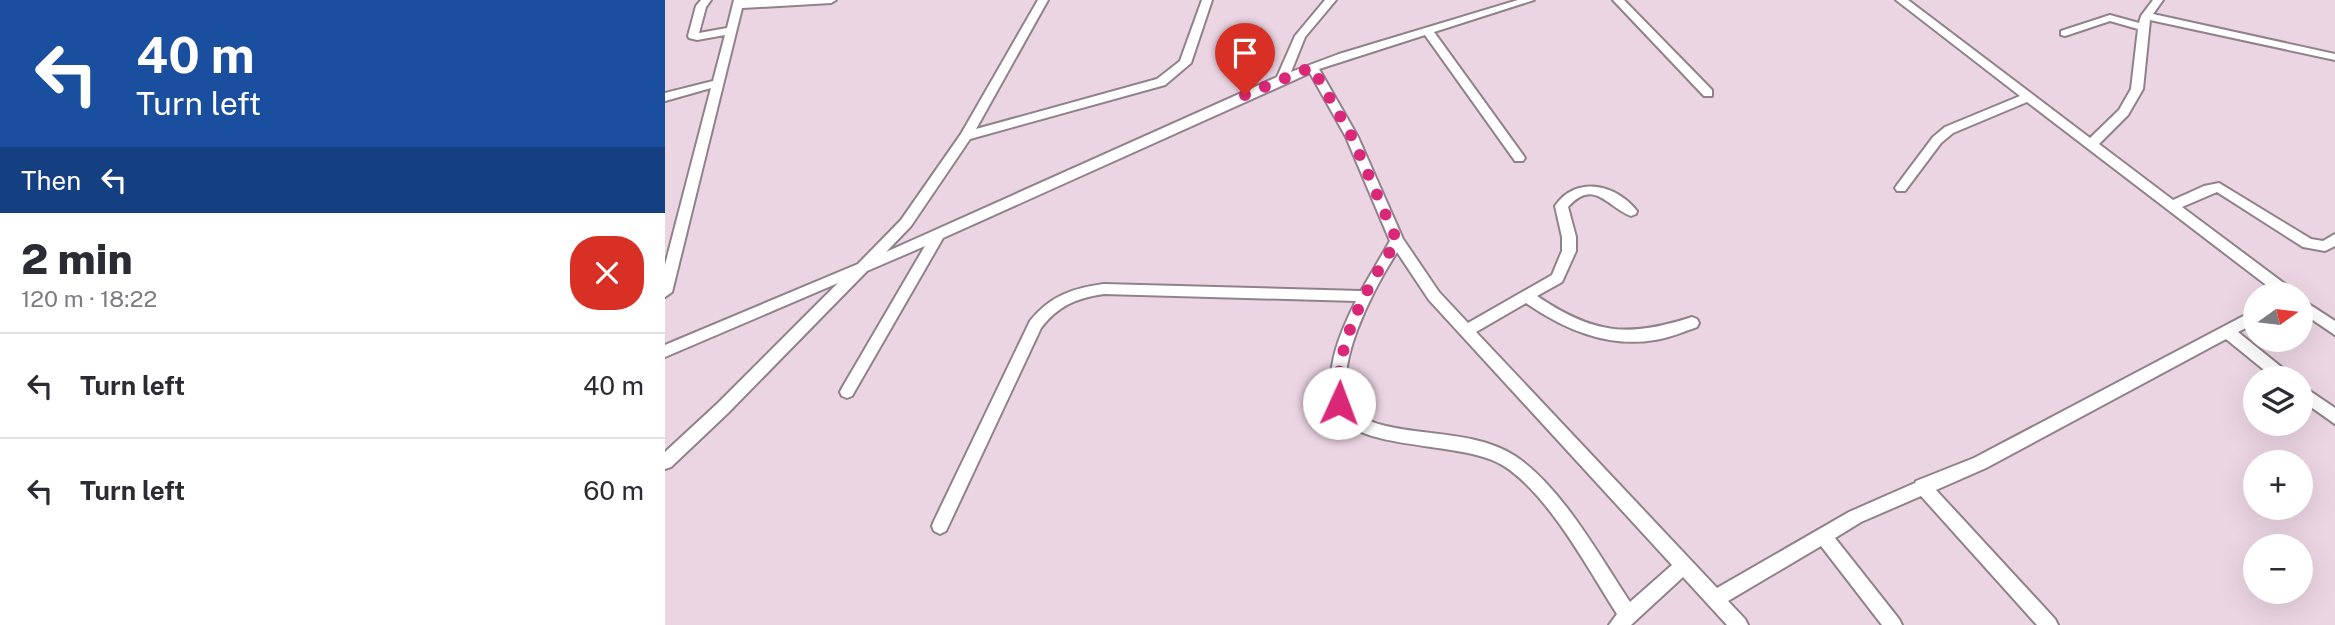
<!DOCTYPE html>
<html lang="en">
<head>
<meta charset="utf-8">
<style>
  body { margin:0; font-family:"Public Sans",sans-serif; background:#f2f2f3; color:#2b2b33; height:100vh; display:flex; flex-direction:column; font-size:26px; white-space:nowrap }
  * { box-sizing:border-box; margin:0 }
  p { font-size:23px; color:#7c7c81 }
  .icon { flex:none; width:38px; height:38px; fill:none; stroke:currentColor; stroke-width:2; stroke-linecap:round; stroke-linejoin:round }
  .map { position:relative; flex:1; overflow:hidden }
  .drawer { display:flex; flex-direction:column; background:#fff; width:665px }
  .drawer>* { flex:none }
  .hud { background:#1a4fa0; color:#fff; overflow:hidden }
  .needle { width:46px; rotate:76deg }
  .controls { position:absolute; left:1578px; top:282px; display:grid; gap:14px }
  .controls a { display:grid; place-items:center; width:70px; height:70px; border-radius:50%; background:#fff; box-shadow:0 7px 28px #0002; font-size:35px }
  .pin { position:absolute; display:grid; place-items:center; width:60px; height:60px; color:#fff; margin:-72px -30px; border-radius:50% 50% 50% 0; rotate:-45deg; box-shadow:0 0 7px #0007 }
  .pin .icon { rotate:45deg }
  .me { position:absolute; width:77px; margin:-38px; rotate:2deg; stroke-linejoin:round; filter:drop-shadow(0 0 5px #0008) }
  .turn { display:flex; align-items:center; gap:24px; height:147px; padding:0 21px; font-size:32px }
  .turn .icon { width:91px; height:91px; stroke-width:2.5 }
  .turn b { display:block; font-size:49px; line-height:60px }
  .then { display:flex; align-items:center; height:66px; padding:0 21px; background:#0003; gap:14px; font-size:26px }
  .round { display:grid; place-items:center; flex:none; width:74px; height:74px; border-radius:28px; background:#f2f2f3 }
  .overview { display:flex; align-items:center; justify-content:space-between; height:119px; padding:0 21px }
  h1 { font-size:42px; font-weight:800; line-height:52px }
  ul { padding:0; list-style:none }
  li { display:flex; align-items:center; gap:21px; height:105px; padding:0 21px; border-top:2px solid #e1e1e2 }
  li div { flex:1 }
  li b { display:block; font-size:26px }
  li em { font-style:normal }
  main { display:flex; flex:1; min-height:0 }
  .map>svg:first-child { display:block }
  .built { fill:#ecd5e3; fill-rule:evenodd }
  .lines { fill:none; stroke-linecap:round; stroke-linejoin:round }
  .lane-casing { stroke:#90828b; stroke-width:4 }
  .lane { fill:#fff; fill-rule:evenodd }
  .route { stroke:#db2777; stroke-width:12; stroke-dasharray:0 21.6 }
</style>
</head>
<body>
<main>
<section class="drawer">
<div class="hud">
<div class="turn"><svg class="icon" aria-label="left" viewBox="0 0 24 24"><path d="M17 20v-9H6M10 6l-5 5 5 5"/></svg><div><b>40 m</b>Turn left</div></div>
<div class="then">Then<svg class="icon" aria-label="left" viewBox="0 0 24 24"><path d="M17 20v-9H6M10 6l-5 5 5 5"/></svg></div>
</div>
<div class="overview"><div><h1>2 min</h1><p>120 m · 18:22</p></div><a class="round" style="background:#d93025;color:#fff"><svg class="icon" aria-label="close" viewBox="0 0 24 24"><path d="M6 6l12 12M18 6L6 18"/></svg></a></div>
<ul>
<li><svg class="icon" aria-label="left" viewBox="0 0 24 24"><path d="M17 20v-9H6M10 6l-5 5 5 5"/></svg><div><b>Turn left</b></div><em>40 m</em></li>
<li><svg class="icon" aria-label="left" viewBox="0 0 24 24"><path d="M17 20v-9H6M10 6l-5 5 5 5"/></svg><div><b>Turn left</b></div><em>60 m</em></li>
</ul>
</section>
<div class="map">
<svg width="1670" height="625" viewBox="0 0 1670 625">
  <rect width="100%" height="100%" fill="#f4e4ee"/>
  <path class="built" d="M0,0h1670v625h-1670zM1591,294h45v46h-45zM1591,378h45v46h-45zM1591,462h45v46h-45zM1591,546h45v46h-45z"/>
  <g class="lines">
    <g class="lane-casing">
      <path id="lane" d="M36,0h10l-5,7 -7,26 28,-5 7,-28h102l-5,3 -89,5 -70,284 -7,5v-32l46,-177 -46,13v-8l48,-12 12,-46 -28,5 -8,-2 -1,-2 8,-30z
        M373,0h10l-72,129 181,-50 23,-18 22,-61h10l-21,63 -26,22 -195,54 -59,87 -25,26 391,-175 18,-41 30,-36h11l-31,37 -14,35 48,-18 179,-54h16l-100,32 89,123 2,3 -2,3h-8l-90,-126 -106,34 39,68 45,102 36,53 29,31 84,-48 10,-24v-14l-7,-31c21,-31 61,-22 82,5l-1,3 -5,2c-25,-10 -37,-38 -63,-9l8,30v14l-14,31 -25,14c56,38 91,42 155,21l5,2 2,4 -2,4c-14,5 -28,11 -42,13 -48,8 -91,-11 -129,-37l-50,29 241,256 132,-76 66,-29 1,-2 58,-23 277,-146 5,-1v12l-18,9 52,42 2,4h-18l-48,-39 -240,129 -50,22 119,129 3,6h-21l-116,-129 -60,26 -26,16 64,81 3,6h-20l-61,-79 -93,55 17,18 3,6h-21l-44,-48 -52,48h-22l8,-11c-29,-45 -68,-119 -113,-148 -39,-25 -138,-15 -162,-48 -3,-4 -4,-10 -6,-15 -14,-31 6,-74 20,-102l-252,-7c-28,4 -46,12 -63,34l-95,203 -6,3 -6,-3 -2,-5 2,-5 96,-200c20,-25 43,-33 74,-37l257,7 29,-50 -44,-104 -36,-64 -367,165 -91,158 -5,2 -5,-2 -2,-4 2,-4 83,-142 -58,25 -139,142 -57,54 -6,2v-17l53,-49 120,-120 -173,74v-12l193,-81 43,-44 60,-86zM732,252l32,48 243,265 -42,37c-30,-45 -69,-116 -115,-146 -37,-24 -87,-20 -129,-30 -10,-2 -26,-8 -32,-16 -28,-36 23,-127 43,-158z
        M948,0h11l88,90v6h-8z
        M1231,0h12l182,138 29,-28 12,-21 7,-60 -28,-8 -45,15 -4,-1v-4l49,-16 29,8 2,-7 12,-16h10l-10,14 182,40v6l-185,-40 -7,69 -15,26 -29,29 74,56 31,-14 15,-3 92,56 12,2 12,-7v12l-10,5 -22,-4 -86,-55 -35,15 111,83 2,4h-17l-251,-192 -74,31 -12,10 -36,48h-8l-2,-3 2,-3 36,-48 12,-10 75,-31z
        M1636,299l34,22v14l-34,-23z
        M1636,385l34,23v16l-34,-24z"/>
    </g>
    <use href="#lane" class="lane"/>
  </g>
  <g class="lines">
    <path class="route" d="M580,95l67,-28 40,70 45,104c-29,43 -65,108 -58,162"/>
  </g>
</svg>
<div class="controls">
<a><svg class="needle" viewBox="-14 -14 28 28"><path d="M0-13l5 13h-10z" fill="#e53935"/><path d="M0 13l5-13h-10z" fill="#7c7c81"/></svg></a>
<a><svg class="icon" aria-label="layers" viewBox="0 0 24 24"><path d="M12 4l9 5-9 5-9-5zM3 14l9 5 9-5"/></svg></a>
<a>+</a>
<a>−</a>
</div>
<div class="pin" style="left:580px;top:95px;background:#d93025"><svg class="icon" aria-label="arrive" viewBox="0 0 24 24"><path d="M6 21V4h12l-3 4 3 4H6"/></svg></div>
<svg class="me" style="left:674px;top:403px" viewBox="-20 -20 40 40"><circle r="19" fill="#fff"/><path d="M0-13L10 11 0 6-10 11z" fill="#db2777"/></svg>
</div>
</main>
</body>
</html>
